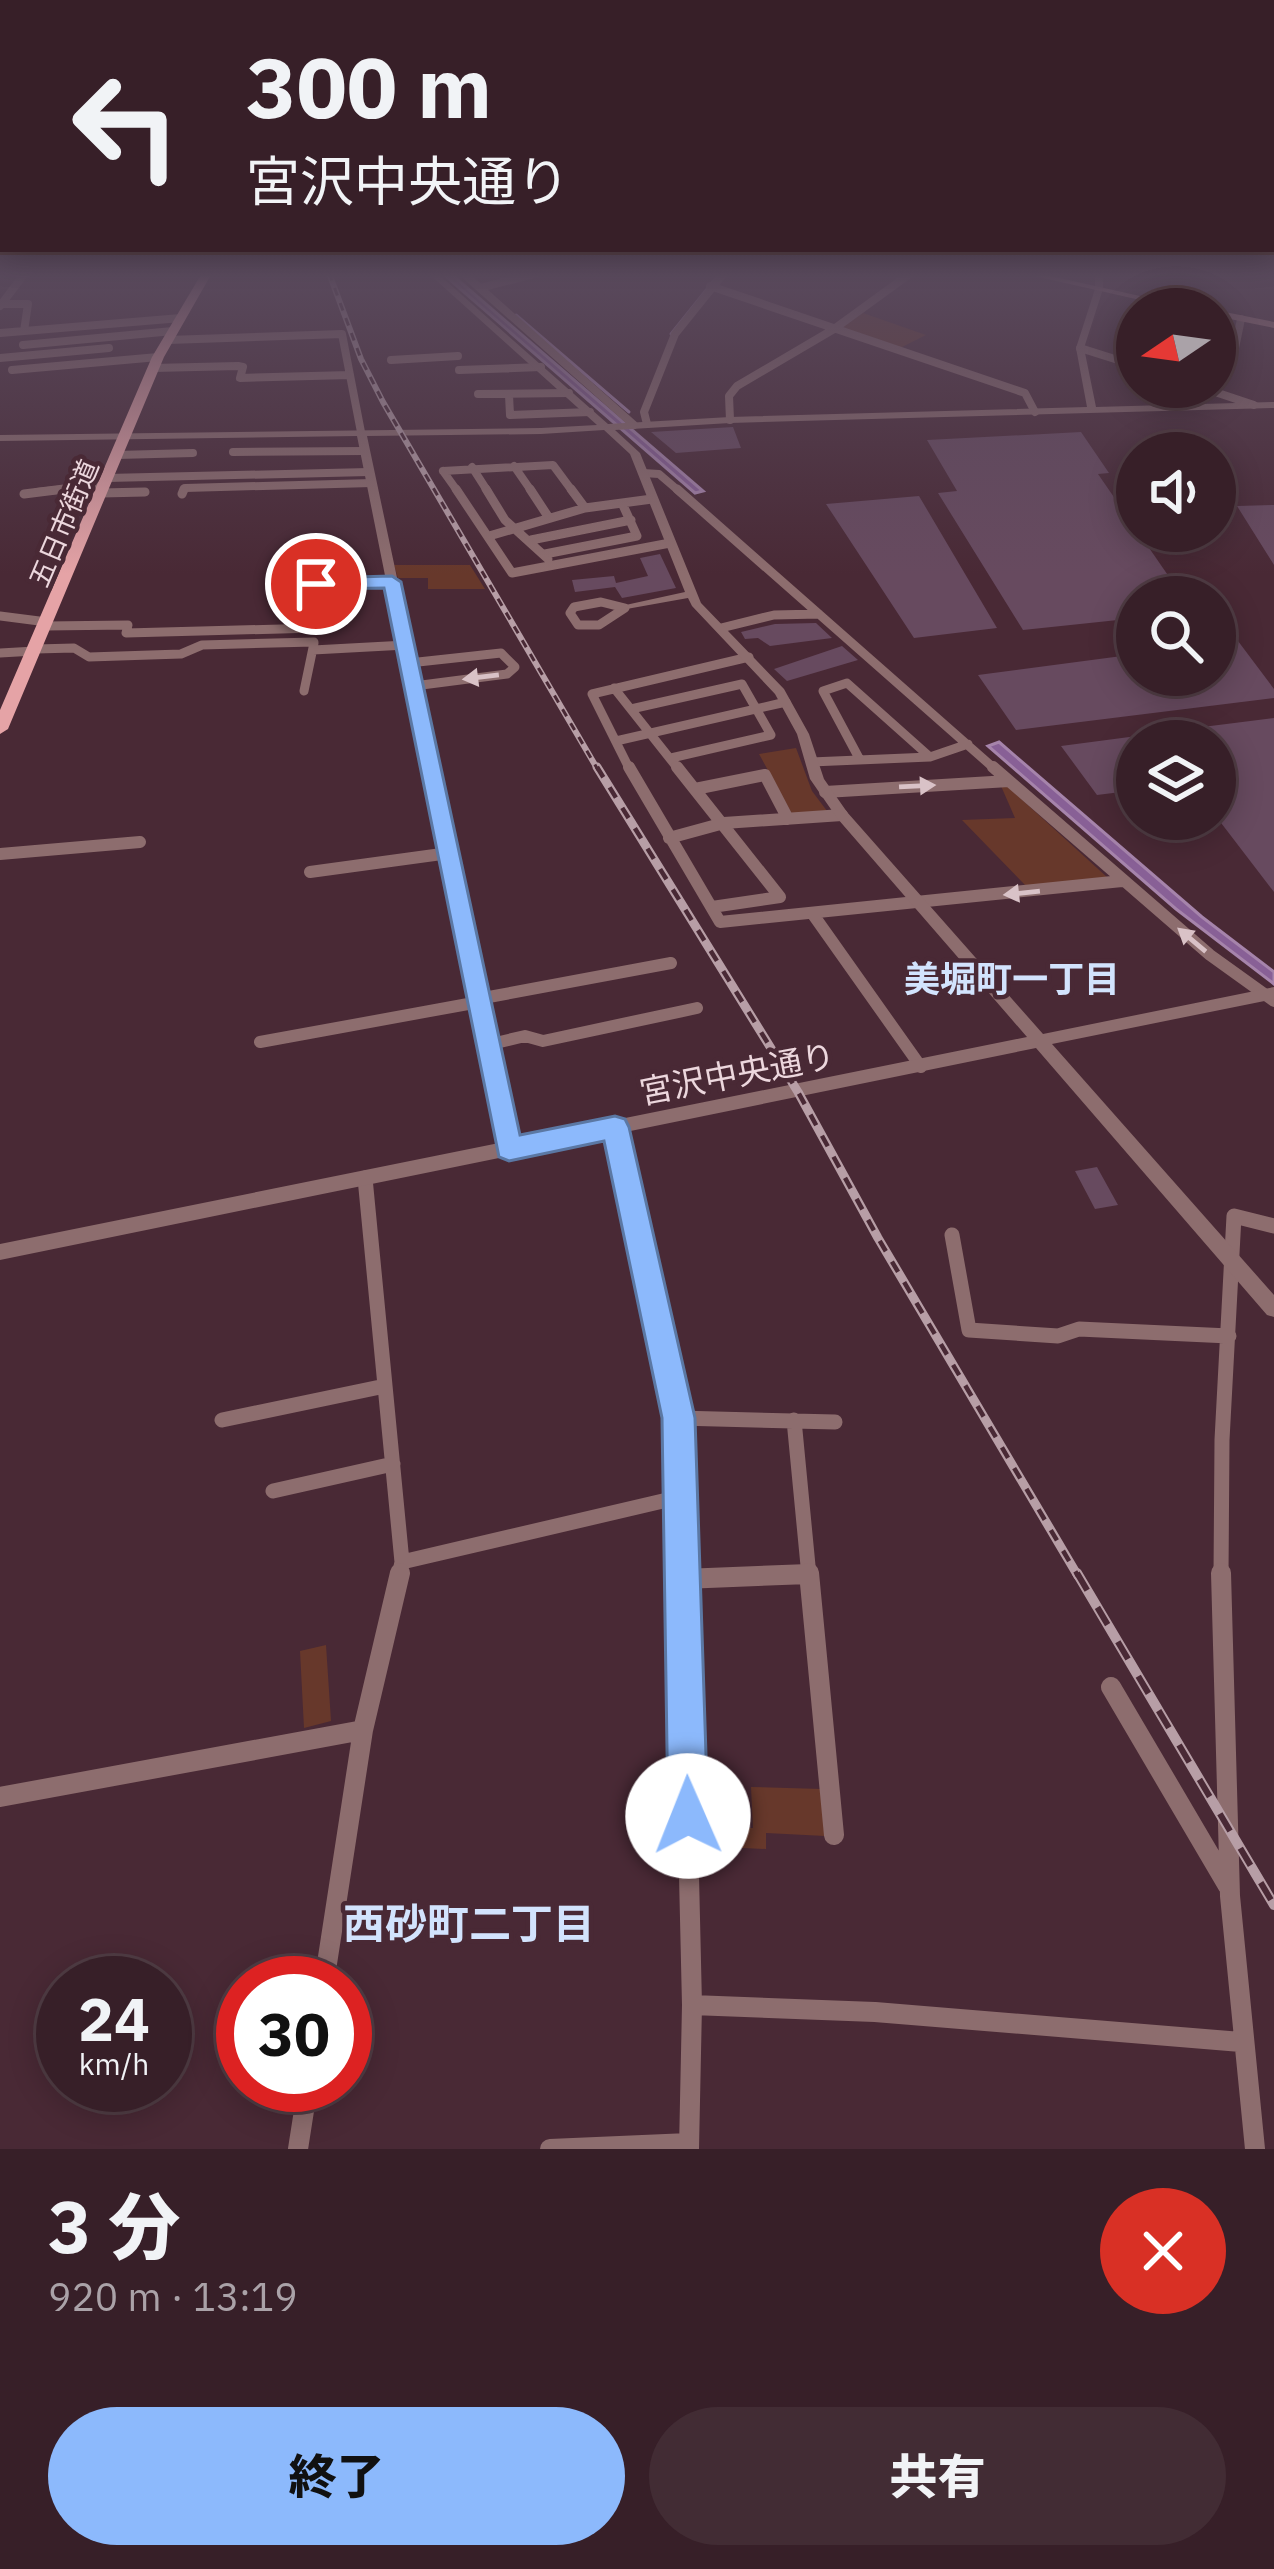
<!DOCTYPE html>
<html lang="ja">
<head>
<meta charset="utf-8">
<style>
  body { margin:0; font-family:"IBM Plex Sans","Noto Sans JP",sans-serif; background:#422c34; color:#f1f3f6; height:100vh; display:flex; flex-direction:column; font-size:45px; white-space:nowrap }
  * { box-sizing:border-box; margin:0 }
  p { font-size:39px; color:#aaa2a8 }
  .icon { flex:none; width:66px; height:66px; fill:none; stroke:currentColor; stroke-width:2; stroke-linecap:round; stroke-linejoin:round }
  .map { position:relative; height:2149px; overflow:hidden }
  .sheet { display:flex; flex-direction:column; background:#371f28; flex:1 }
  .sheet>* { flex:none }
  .top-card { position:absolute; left:0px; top:0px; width:1275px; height:252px; box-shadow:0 6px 30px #0003,0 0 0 3px #513d45; background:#371f28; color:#f1f3f6; overflow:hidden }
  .needle { width:78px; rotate:257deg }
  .tools { position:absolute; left:1116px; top:288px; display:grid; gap:24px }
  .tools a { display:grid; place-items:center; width:120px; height:120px; border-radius:50%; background:#371f28; box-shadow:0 6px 30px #0003,0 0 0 3px #513d45; font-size:60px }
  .speed { position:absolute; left:36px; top:1956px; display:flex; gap:24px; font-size:60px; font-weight:700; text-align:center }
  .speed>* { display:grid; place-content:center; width:156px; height:156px; border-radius:50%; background:#371f28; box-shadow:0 6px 30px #0003,0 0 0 3px #513d45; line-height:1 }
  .speed small { font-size:30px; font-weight:400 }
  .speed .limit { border:18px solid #d22; background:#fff; color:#111 }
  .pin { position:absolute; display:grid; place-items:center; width:102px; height:102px; color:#fff; margin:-51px; border:6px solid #fff; border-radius:50%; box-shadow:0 3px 12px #0007 }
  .me { position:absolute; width:132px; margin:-66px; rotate:359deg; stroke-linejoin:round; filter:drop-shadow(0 0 9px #0008) }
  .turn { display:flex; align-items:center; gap:42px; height:252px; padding:0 48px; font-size:54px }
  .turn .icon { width:156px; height:156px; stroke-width:2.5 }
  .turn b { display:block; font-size:84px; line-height:102px }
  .round { display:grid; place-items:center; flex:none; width:126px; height:126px; border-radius:63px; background:#422c34 }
  .overview { display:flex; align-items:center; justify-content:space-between; height:204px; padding:0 48px }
  h1 { font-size:72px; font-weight:800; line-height:90px }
  .primary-button { display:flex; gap:24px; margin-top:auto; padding:24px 48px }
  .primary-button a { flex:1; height:138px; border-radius:72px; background:#8cb9fc; color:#111; font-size:48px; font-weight:800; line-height:138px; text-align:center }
  .primary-button a+a { background:#422c34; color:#f1f3f6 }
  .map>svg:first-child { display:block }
  .green { fill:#67382b }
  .water { fill:#886096; stroke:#a684ab; stroke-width:3 }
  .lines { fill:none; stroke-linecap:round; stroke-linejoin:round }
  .stream { stroke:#a684ab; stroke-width:3 }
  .building { fill:#674a5f }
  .minor-far4 { stroke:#8d6d6e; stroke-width:8 }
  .minor-far3 { stroke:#8d6d6e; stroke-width:9 }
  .minor-far2 { stroke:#8d6d6e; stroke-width:12 }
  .minor-far1 { stroke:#8d6d6e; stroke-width:15 }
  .minor { stroke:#8d6d6e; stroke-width:20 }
  .tertiary { fill:#8d6d6e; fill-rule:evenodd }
  .secondary { fill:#bf8b8d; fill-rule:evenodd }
  .primary { fill:#e5a3a6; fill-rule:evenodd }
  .rail-far2-casing { stroke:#b79ea6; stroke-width:6 }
  .rail-far1-casing { stroke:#b79ea6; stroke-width:9 }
  .rail-casing { stroke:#b79ea6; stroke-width:10 }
  .rail-far2 { stroke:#492935; stroke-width:3; stroke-dasharray:8; stroke-linecap:butt }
  .rail-far1 { stroke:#492935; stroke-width:4.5; stroke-dasharray:12; stroke-linecap:butt }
  .rail { stroke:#492935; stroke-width:6; stroke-dasharray:20; stroke-linecap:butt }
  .oneway { fill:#d9c2c7 }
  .route { fill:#8cb9fc; stroke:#5b78a4; stroke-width:3 }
  .labels { text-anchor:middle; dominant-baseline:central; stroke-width:9; stroke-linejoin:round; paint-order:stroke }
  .far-street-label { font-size:27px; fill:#ecd7dd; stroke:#492935 }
  .street-label { font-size:33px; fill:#ecd7dd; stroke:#492935 }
  .neighbourhood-label { font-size:36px; font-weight:bold; fill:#d2e3fd; stroke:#492935 }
  .near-neighbourhood-label { font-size:42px; font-weight:bold; fill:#d2e3fd; stroke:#492935 }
</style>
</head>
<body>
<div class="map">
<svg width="1274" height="2149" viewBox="0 0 1274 2149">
  <rect width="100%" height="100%" fill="#492935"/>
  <path class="green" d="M863,313l63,22 -26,13 -60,-19z
    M394,565h76l15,24h-57v-11h-30z
    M796,748l16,43 15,20 -35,3 -33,-60z
    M1001,786h6l101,92 -81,9 -65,-67 53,-2z
    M326,1645l5,76 -27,7 -4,-77z
    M751,1787l71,2 3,47 -59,-3v16l-66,-3 1,-19 52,1z"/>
  <path class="water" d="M442,273h8l253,218 -8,2z
    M999,742l203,175 72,55v12l-98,-75 -188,-163z"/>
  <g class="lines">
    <path class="stream" d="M516,315l113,97
      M671,334l49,-61"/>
  </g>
  <path class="building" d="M733,427l8,21 -65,5 -25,-21z
    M1081,432l28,41 -11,1 85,123h-46v21l-114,12 -85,-137 19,-2 -30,-51z
    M919,496l78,132 -83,10 -88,-134z
    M1274,505v60l-37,-59z
    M660,554l16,34 -54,10 -7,-11 -40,5 -3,-12 42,-4 2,7 32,-7 -8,-18z
    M816,623l16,15 -62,8 -12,-8 -13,1 -4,-7 34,-8z
    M1238,641l36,48v9l-258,32 -38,-55 159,-21v21h78v-31z
    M842,646l16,14 -71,21 -13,-12z
    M1274,718v174l-59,-77v-74h-68v-7z
    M1137,736v54l-40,5 -36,-49z
    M1097,1167l21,38 -23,4 -20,-38z"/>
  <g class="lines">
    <path class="minor-far4" d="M463,273l171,152
      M710,286l315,107 10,19
      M480,288l58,-15
      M0,304h28l-4,27
      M0,306l25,-33
      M0,333l181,-15
      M168,340l174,-6 19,98
      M23,345l150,-14
      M1080,348l57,18
      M1235,348l6,-29
      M0,358l109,-10
      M391,360l67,-4
      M153,368l85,-2 5,1 -3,11 110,-3
      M12,370l146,-13
      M459,370l82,-3
      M1200,387l54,18
      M478,394l91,-1
      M509,395l1,20 80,-3
      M730,420l-1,-24 8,-10 97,-57 77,-56
      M647,424l-3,-12 31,-78 49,-61
      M233,452l131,-1
      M117,455l76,-2
      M514,466l18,26
      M472,467l16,25
      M443,471l15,21
      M443,471l110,-6 20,27
      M643,473l16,1 21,18
      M107,478l262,-6
      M37,492l67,-7
      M124,492h21
      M183,492l2,-4 187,-5"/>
    <path class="minor-far3" d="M456,489l56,84 158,-30
      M486,489l19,31 43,39
      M530,489l19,29
      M571,489l14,19
      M677,489l319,281
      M101,493l44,-1
      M24,494l40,-5
      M182,494l2,-5
      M489,536l96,-28 67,-9
      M531,540l100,-20
      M545,554l92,-18 -15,-33
      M299,584l93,-2
      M601,602l24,6 -26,17h-21l-8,-12 4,-6z
      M0,616l47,6
      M46,626l82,-1 -2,8 191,-5
      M721,628l53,-13 45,-1
      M36,649l38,-1 15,9 92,-3 21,-9 112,-3
      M313,650l93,-5
      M0,653l35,-2
      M409,663l92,-10 14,14 -8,7 -93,12
      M614,688l65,82
      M304,691l10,-48
      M631,709l111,-25 29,51 -100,23
      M616,741l170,-39
      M860,760l-37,-69 24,-8 83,74
      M811,762l119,-5 38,-13
      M630,770l-38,-76 157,-37"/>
    <path class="minor-far2" d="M629,767l91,155 402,-41
      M677,767l103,130 -68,10
      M993,767l217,188 64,46
      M695,789l70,-14 23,44
      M825,792l184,-11
      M669,838l55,-15 118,-8
      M0,854l140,-12
      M310,872l139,-19
      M812,913l109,154
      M478,999l193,-36
      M260,1042l219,-40
      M487,1045l38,-9 18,5 154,-33"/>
    <path class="minor-far1" d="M615,1128l63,290 4,158
      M365,1178l37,384 -3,14
      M952,1235l17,95 89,6 21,-7 150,7
      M678,1418l157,4
      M222,1420l163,-34
      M794,1420l15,156
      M273,1491l120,-27
      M402,1562l278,-65
      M769,1576l40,-2
      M1221,1576l1,-136 12,-224 40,10"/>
    <path class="minor" d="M682,1573l10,432 -3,144
      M809,1573l25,262
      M1221,1573l9,323 25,253
      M683,1579l126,-5
      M1111,1687l117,199
      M0,1797l363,-67
      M324,1983l39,-253 37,-157
      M692,2005l183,7 366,30
      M298,2149l10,-64
      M550,2149l139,-6"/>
    <path class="tertiary" d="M428,273h9l171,151 122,-7 357,-10 -11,-59 19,-59v-16h8v16l-19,59 12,59 178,-5v6l-544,15 -115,7 25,23 61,150 83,86 25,45 15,45 23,33 196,222 231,-47v12l-222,45 222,251v22l-7,-2 -231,-267 -1036,212v-16l499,-101 -142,-707 -357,5v-6l541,-7 56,-3zM604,430l26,24 55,138 -64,14v4l67,-12 4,8 83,88 22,40 13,45 27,39 190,219 -511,103 -149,-704 174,-2z"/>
    <path class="secondary" d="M1021,273h16l161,36h-18z
      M1215,310l59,12v6l-59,-12z"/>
    <path class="primary" d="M202,273h10l-48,84 -156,372 -8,5v-24l152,-353z"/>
    <g class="rail-far2-casing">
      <path id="rail-far2" d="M329,273l32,86 22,43 215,368"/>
    </g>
    <g class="rail-far1-casing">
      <path id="rail-far1" d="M597,767l201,325 80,146 200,338"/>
    </g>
    <g class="rail-casing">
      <path id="rail" d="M1077,1573l197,332"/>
    </g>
    <use href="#rail-far2" class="rail-far2"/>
    <use href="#rail-far1" class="rail-far1"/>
    <use href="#rail" class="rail"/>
  </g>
  <defs><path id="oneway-solid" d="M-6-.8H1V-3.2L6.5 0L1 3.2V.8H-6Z" transform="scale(3)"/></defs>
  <g class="oneway">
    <use href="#oneway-solid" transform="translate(481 677) rotate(173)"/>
    <use href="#oneway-solid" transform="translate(917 786) rotate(-3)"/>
    <use href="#oneway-solid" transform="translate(1022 893) rotate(174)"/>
    <use href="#oneway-solid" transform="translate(1192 940) rotate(-140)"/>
  </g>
  <linearGradient id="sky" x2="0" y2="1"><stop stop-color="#28171d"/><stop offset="0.48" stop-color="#59495c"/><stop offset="1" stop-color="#59495c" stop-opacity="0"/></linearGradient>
  <rect width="1274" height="574" fill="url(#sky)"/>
  <path class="route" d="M392,576l9,6 119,553 95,-19 10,3 4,8 66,291 13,398 -6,14 -14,6 -14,-6 -6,-14 -6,-398 -58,-277 -95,20 -10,-4 -115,-569 -68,1 -9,-5 9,-6z"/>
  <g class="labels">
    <g class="far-street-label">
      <text transform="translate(63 523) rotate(-67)">五日市街道</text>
    </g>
    <g class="street-label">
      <text transform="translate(737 1073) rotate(-11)">宮沢中央通り</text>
    </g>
    <g class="neighbourhood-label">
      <text x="1012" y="978">美堀町一丁目</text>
    </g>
    <g class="near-neighbourhood-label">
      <text x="469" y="1923">西砂町二丁目</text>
    </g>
  </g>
</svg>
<div class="tools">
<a><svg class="needle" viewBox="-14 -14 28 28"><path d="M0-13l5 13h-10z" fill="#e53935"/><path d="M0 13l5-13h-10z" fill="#aaa2a8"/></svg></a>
<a><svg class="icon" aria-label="sound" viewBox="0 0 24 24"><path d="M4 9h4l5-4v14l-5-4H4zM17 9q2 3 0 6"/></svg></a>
<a><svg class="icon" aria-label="search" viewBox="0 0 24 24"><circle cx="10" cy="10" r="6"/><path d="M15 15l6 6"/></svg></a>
<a><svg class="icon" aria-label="layers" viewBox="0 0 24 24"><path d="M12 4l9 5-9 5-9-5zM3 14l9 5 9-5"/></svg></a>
</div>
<div class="speed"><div>24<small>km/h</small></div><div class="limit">30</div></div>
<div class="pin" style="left:316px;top:584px;background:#d93025"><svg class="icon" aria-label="arrive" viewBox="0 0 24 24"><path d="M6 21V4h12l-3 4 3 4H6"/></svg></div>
<svg class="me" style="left:688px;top:1816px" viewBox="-20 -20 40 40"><circle r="19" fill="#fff"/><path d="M0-13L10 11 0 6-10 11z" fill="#8cb9fc"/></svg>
<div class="top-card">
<div class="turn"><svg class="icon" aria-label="left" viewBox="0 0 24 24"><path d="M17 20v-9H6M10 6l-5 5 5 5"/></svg><div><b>300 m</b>宮沢中央通り</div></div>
</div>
</div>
<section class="sheet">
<div class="overview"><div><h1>3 分</h1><p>920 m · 13:19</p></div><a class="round" style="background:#d93025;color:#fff"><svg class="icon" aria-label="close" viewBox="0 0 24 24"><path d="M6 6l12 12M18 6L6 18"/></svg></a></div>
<div class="primary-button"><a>終了</a><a>共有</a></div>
</section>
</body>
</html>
